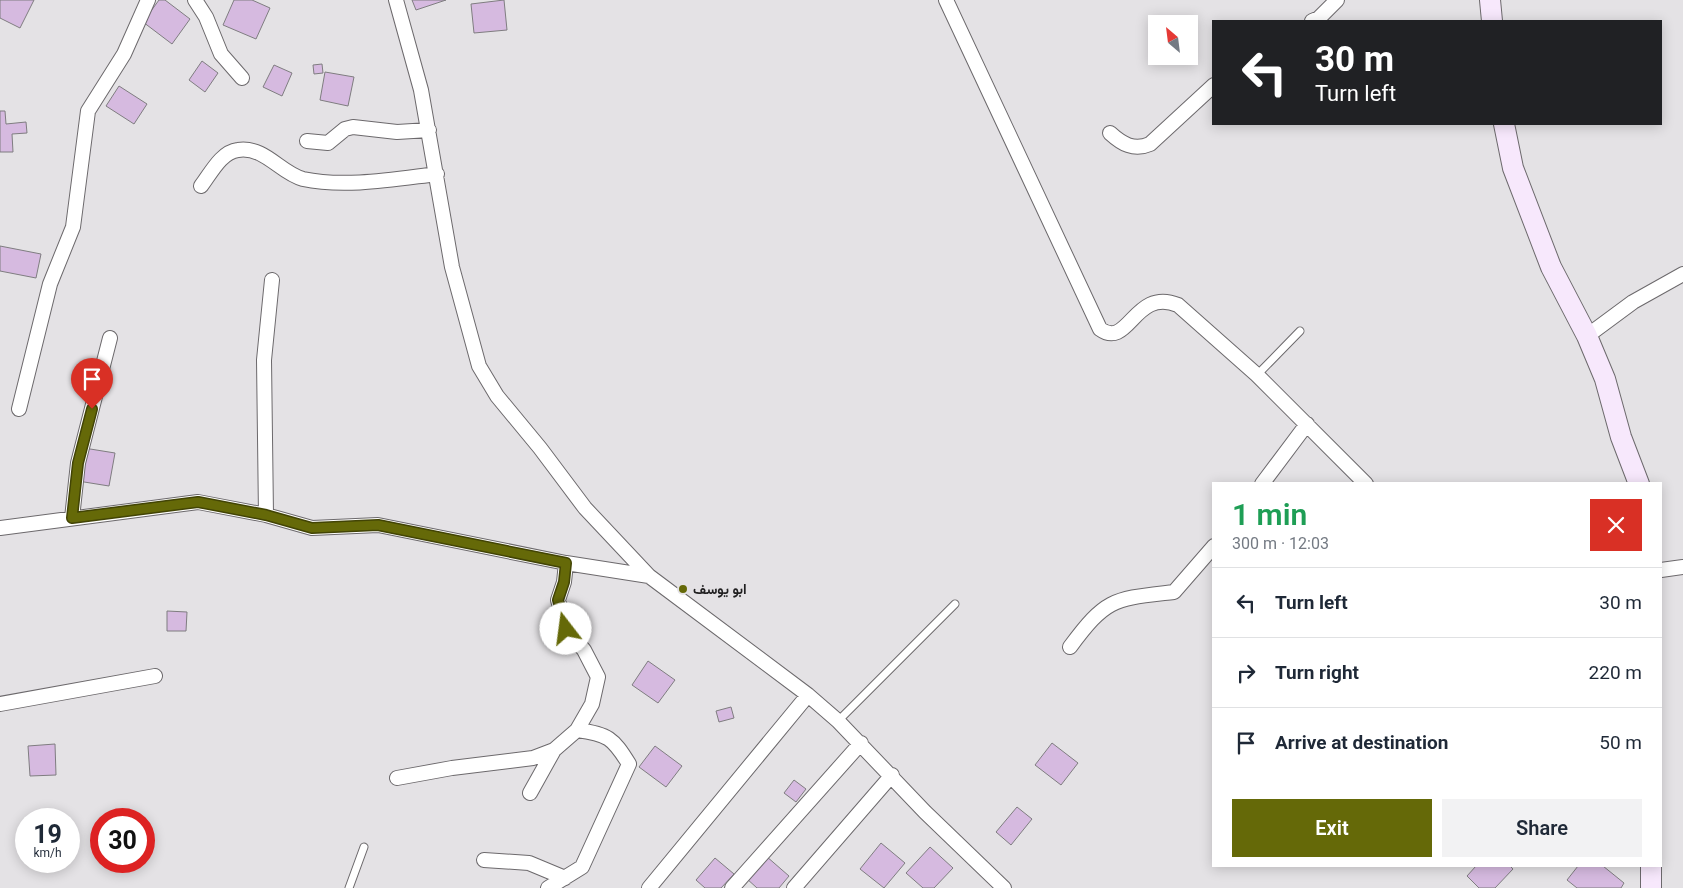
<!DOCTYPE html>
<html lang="en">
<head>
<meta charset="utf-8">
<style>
  body { margin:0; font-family:Roboto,Vazirmatn,sans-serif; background:#f2f2f3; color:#1f2937; height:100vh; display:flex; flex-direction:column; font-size:19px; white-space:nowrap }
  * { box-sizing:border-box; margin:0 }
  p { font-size:16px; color:#747a83 }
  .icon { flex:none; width:28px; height:28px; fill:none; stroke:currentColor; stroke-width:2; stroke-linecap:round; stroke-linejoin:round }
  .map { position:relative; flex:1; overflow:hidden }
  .sheet { position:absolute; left:1212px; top:482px; width:450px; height:385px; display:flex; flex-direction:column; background:#fff; border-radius:0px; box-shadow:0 2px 12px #0003 }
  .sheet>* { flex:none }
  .guide { position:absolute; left:1212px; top:20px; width:450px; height:105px; border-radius:0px; box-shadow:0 2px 12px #0003; background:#202124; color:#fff; overflow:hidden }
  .needle { width:32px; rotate:332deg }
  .fabs { position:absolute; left:1148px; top:15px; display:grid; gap:10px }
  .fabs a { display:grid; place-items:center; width:50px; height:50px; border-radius:0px; background:#fff; box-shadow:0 2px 12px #0003; font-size:25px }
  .speed { position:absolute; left:15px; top:808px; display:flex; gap:10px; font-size:25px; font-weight:700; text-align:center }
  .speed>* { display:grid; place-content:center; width:65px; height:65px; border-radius:50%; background:#fff; box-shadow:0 2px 12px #0003; line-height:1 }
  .speed small { font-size:12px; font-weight:400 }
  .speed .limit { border:8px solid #d22; background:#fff; color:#111 }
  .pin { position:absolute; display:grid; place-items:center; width:42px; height:42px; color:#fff; margin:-51px -21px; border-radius:50% 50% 50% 0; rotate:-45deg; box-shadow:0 0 5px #0007 }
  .pin .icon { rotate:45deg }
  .me { position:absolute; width:55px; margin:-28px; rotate:345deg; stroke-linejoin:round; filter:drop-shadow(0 0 4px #0008) }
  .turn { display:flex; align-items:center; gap:18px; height:105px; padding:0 20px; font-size:22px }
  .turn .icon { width:65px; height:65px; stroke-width:2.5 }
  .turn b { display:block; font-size:35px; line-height:42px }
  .round { display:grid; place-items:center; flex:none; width:52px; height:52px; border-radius:0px; background:#f2f2f3 }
  .summary { display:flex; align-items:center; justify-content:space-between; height:85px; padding:0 20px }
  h1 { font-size:30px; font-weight:600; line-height:38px; color:#1e9e55 }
  .cta { display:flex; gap:10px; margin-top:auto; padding:10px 20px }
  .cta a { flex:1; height:58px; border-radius:0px; background:#656908; color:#fff; font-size:20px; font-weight:600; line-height:58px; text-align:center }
  .cta a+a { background:#f2f2f3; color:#1f2937 }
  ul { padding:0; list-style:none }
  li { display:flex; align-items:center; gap:15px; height:70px; padding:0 20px; border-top:1px solid #e0e1e3 }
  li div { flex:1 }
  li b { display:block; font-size:19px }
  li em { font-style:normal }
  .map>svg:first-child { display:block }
  .building { fill:#d6bae0; stroke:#7f7d80 }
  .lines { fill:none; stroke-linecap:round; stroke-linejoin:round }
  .lane-casing { stroke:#6c696c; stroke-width:9 }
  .street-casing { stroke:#6c696c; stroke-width:16 }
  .secondary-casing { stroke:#6c696c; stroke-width:22 }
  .lane { stroke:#fff; stroke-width:7 }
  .street { stroke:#fff; stroke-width:14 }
  .secondary { stroke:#f7e8fc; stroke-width:20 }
  .route-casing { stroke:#424405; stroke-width:12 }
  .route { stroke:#656908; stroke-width:9 }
  .poi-dot { fill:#656908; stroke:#e4e2e5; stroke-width:2 }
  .labels { text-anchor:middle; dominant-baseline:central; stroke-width:4.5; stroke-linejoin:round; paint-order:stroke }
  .poi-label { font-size:14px; font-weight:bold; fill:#212021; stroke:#e4e2e5; text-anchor:start }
</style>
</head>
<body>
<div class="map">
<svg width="1683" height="888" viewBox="0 0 1683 888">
  <rect width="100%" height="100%" fill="#e4e2e5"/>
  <path class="building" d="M0,0h34l-14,28 -20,-10z
    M159,0h6l25,19 -18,25 -29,-22z
    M234,0h18l18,8 -14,31 -33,-14z
    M412,0h34l-30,10z
    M504,0l3,30 -33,3 -3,-29z
    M202,61l16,12 -13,19 -16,-12z
    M322,64l1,9 -9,1 -1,-9z
    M274,65l18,8 -10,23 -19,-9z
    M325,72l29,5 -6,29 -28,-6z
    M119,86l28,18 -13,20 -28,-18z
    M0,111h5l1,13 20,-2 1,11 -15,1 1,18h-13z
    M0,246l41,8 -5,24 -36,-7z
    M84,448l31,5 -6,33 -31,-5z
    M167,611l20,1 -1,19h-19z
    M648,661l27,19 -17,23 -26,-18z
    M731,707l3,11 -15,4 -3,-11z
    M1052,743l26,20 -17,22 -26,-20z
    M55,744l1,31 -26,1 -2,-30z
    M655,746l27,20 -16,21 -27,-20z
    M794,780l12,9 -10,13 -12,-9z
    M1017,807l15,12 -21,26 -15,-13z
    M881,843l24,20 -21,25 -24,-19z
    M930,847l23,21 -19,20h-11l-17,-15z
    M766,856l23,20 -10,12h-22l-11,-10z
    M715,858l19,16 -13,14h-16l-9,-8z
    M1476,866h34l3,3 -18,19h-16l-12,-12z
    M1578,866h25l21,17 -3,5h-44l-10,-8z"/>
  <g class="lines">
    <g class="lane-casing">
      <path id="lane" d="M1257,375l43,-44
        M838,721l117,-117
        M349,888l15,-41"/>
    </g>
    <g class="street-casing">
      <path id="street" d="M195,0l11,17 15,37 21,24
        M396,0l25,90 31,177 27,99 18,30 43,52 45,60 64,68
        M946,0l154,329c29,21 34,-42 78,-24l79,70 109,109
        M1312,21l7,-3 18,-18
        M1110,133c12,11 24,18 40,11l64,-59
        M307,141l21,2 17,-14 8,-2 44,5 32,-2
        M201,186c10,-13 20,-34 37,-36 27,-4 42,23 65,29 42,9 92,0 134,-5
        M1587,336l46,-34 50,-28
        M19,409l31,-125 23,-57 15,-116 36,-57 24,-54
        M1262,484l45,-60
        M266,515l-2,-155 8,-80
        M72,518l6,-55 32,-125
        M0,528l198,-26 68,13 46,13 66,-3 188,38 83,13 159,119 30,26 87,91 79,76
        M1661,570l22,-3
        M1070,647c37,-50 44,-48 104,-55l40,-46
        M0,704l155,-28
        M397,778l55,-10 81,-10 21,-8 23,-20 15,-26 6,-27 -14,-27 -18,-21 -8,-29 6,-18 2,-19
        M530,793l24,-43
        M484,860l45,3 36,15
        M548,888l34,-21 47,-103c-16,-26 -21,-30 -52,-34
        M649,888l159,-193
        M732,888l129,-145
        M794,888l98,-113"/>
    </g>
    <g class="secondary-casing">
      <path id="secondary" d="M1490,0l2,21
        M1504,124l9,44 38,99 36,69 18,43 16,58 18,47
        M1651,888v-22"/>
    </g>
    <use href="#lane" class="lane"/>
    <use href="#street" class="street"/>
    <use href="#secondary" class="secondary"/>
  </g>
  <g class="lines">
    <g class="route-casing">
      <path id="route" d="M92,409l-14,54 -6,55 126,-16 68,13 46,13 66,-3 188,38 -2,19 -6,18 8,29"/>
    </g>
    <use href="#route" class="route"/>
  </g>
  <circle class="poi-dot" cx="683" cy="589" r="5"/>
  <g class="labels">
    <g class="poi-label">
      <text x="693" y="589">ابو يوسف</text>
    </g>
  </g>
</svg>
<div class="fabs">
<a><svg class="needle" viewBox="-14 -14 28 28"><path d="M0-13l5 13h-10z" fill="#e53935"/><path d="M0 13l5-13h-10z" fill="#747a83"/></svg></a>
</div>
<div class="speed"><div>19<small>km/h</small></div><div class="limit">30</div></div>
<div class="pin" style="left:92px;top:409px;background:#d93025"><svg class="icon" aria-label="arrive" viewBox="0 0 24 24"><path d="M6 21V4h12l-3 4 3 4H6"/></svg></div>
<svg class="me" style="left:566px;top:629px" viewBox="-20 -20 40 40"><circle r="19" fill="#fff"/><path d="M0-13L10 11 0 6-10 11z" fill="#656908"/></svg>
<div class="guide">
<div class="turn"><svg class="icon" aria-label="left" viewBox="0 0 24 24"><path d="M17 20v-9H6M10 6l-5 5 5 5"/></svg><div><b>30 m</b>Turn left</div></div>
</div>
<section class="sheet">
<div class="summary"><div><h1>1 min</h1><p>300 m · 12:03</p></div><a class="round" style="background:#d93025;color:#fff"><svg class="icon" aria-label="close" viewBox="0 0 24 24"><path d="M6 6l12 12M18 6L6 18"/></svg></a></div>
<ul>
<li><svg class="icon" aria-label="left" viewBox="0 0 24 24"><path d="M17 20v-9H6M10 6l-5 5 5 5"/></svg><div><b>Turn left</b></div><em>30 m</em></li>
<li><svg class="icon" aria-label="right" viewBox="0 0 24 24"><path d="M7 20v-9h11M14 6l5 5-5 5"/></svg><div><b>Turn right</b></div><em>220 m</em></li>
<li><svg class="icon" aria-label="arrive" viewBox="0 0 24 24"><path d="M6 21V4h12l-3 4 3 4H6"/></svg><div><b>Arrive at destination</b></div><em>50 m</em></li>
</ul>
<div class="cta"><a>Exit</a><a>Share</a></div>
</section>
</div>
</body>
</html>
